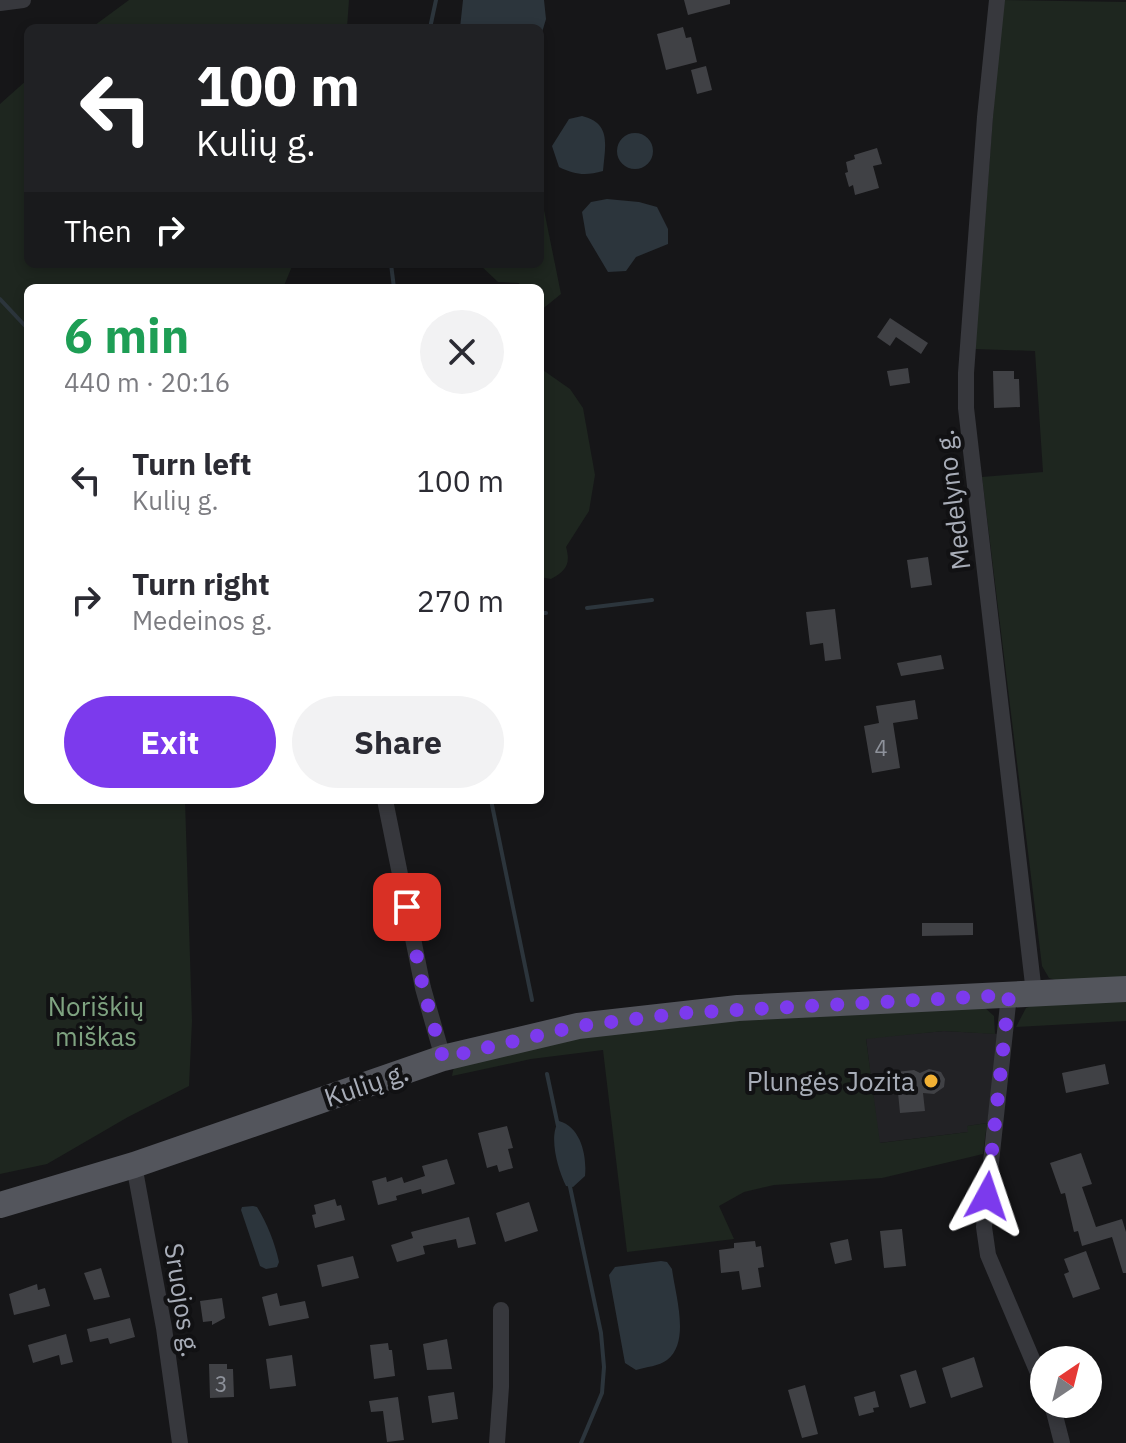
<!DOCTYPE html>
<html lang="en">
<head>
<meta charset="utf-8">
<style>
  body { margin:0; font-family:"IBM Plex Sans",sans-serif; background:#f2f2f3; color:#2b2b33; height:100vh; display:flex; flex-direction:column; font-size:30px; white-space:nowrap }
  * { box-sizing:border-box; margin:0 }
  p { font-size:26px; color:#7c7c81 }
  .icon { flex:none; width:44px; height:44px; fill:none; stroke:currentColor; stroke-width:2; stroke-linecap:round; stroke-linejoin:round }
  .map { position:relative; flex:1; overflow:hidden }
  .drawer { position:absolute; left:24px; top:284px; width:520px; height:520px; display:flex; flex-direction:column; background:#fff; border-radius:12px; box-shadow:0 4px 12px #0003 }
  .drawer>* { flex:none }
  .top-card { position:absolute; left:24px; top:24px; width:520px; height:244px; border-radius:12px; box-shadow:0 4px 12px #0003; background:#202124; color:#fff; overflow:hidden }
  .needle { width:52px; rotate:35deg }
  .tools { position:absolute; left:1030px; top:1346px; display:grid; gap:16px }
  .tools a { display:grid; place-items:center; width:72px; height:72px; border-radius:50%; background:#fff; box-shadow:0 4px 12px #0003; font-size:40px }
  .pin { position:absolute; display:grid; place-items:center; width:68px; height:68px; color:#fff; margin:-34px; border-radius:16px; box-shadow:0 4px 12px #0006 }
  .me { position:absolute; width:88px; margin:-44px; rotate:5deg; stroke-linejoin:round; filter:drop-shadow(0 0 6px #0008) }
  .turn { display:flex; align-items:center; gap:28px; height:168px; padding:0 40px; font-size:36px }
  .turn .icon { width:104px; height:104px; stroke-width:2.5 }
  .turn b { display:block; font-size:56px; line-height:68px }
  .then { display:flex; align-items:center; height:76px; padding:0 40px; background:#0003; gap:16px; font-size:30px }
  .round { display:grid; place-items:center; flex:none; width:84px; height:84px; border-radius:42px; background:#f2f2f3 }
  .overview { display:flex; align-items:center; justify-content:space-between; height:136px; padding:0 40px }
  h1 { font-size:48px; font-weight:700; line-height:60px; color:#1e9e55 }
  .button { display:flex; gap:16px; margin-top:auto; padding:16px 40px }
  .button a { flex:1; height:92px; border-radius:48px; background:#7c3aed; color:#fff; font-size:32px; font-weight:700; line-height:92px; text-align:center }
  .button a+a { background:#f2f2f3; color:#2b2b33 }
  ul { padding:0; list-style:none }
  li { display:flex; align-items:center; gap:24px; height:120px; padding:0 40px }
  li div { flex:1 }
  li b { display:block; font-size:30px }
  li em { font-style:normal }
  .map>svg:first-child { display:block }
  .built { fill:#222225 }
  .green { fill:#1e261f }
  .water { fill:#2c353c }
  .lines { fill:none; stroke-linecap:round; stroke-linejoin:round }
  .stream { stroke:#2c353c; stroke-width:4 }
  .building { fill:#404145 }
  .street { stroke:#37383d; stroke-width:16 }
  .primary { stroke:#53555c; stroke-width:26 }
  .route { stroke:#7c3aed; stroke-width:14; stroke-dasharray:0 25.2 }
  .poi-dot { fill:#f2b134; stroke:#111113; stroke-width:3 }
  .labels { text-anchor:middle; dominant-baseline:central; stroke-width:8; stroke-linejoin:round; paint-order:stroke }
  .number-label { font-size:22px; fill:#8e929b }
  .street-label { font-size:26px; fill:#a8adb8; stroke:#111113 }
  .park-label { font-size:26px; fill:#7fa381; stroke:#111113 }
  .poi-label { font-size:26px; fill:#a8adb8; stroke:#111113; text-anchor:end }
</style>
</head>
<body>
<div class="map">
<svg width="1126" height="1443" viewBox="0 0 1126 1443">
  <rect width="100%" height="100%" fill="#161618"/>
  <path class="built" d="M944,1031l57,3 -14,89 -19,3v6l-89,11 -13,-105z"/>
  <path class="green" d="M129,0h220l-2,28h-256z
    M1002,0l124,2v979h-67l-10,-3 -7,-12 -60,-489 61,-5 -8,-121 -60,-2z
    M28,79v185h265l-10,24h-255v512h157l7,221 -3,65 -61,31 -81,47 -47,10v-1070z
    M540,190l21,104 -21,17v-23h-20l-1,-5 -21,-1 -19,-18h61z
    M540,368l30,21 13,19 12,67 -6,36 -23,36c5,17 0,24 -15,32l-11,-2z
    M1126,997v24l-110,6 10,-19 8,-3z
    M984,1007l10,9 1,18 -51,-3 -78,8 14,104 88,-11 -1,-6 20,-3 -4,31 -101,24 -108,7 -30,7 -25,14 15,33 -107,13 -24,-202 -72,9 -79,17 2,-10 37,-13 186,-32z"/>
  <path class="water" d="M463,0h81l2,19 -6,20v-11h-80z
    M582,116c30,7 23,30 21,55 -17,5 -28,4 -44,-4l-7,-21 17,-27z
    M617 151a18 18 0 1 1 36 0a18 18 0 1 1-36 0Z
    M607,199l32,3 18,5 11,22v15l-32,13 -10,14 -18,1 -22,-37 -4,-23 9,-10z
    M559,1121c22,6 28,35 26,55l-12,11 -7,-1c-8,-16 -18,-50 -7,-65z
    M253,1206l4,1c10,16 18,36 22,55l-2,5 -11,2 -6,-3 -19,-56 1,-3z
    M661,1261l6,1 5,7c3,25 19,73 -5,91 -8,6 -21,7 -31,10l-11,-7 -16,-88 6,-8z"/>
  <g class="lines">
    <path class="stream" d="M430,28l6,-28
      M391,264l3,24
      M0,299l28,30
      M587,608l65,-8
      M540,613h6
      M491,800l41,200
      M547,1074l11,52
      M569,1182l32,151 3,34 -2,26 -21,50"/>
  </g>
  <path class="building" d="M684,0h46v4l-42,11z
    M683,27l3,11 5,-1 6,25 -31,8 -9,-36z
    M706,66l6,24 -15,4 -6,-24z
    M877,148l5,16 -9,2 6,22 -24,7 -2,-10 -4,2 -4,-14 3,-1 -2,-10 9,-3 -1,-4z
    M890,318l38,25 -7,11 -25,-17 -6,9 -13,-9z
    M908,368l2,15 -20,3 -3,-15z
    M993,371h21v8h5l1,28 -26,1z
    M928,557l4,28 -21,3 -4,-28z
    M835,609l6,50 -16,2 -2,-18 -13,2 -4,-33z
    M941,655l3,14 -43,7 -4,-13z
    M915,700l3,19 -25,4 7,45 -28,5 -8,-47 15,-3 -3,-17z
    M922,923h51v12l-51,1z
    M1105,1064l4,20 -43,9 -4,-20z
    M929,1069l12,3 4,7 -1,8 -10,7 -11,-1 2,18 -25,2 -4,-41 18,-2 6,3z
    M507,1126l6,22 -5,1 5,19 -14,4 -2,-7 -10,3 -9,-35z
    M1081,1153l11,31 -10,3 14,40 26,-8 4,13v41h-3l-11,-36 -30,9 -4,-15 -4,1 -9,-39 -4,1 -11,-31z
    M447,1159l8,25 -33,10 -1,-5 -25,7 1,4 -19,5 -6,-24 14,-4 1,5 15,-5 2,6 21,-7 -3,-10z
    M335,1199l2,7 4,-1 4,15 -30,8 -3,-13 4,-1 -2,-9z
    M529,1202l9,29 -33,11 -9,-29z
    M469,1217l7,27 -18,4 -2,-9 -33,7 2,8 -28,8 -6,-17 22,-7 -2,-6z
    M902,1229l4,37 -22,2 -4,-37z
    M848,1239l4,21 -17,4 -5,-21z
    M755,1241l1,6 5,-1 3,21 -6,1 3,19 -19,3 -3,-19 -18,2 -2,-23 15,-2v-5z
    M1086,1251l14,38 -27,9 -9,-24 5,-2 -5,-13z
    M353,1256l6,22 -37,9 -5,-22z
    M101,1268l9,29 -16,3 -10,-27z
    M37,1284l1,6 7,-2 5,18 -36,9 -5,-21z
    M277,1293l3,13 25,-5 4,17 -40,8 -7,-29z
    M222,1298l3,20 -13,7v-4l-9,1 -3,-21z
    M130,1318l5,19 -25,7 -2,-6 -18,4 -3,-13z
    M66,1334l7,28 -12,3 -2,-10 -26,8 -5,-18z
    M447,1339l5,30 -25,1 -4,-26z
    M388,1343l1,7h3l3,26 -21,3 -4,-34z
    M292,1355l4,31 -26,3 -4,-30z
    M974,1357l9,30 -32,11 -9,-30z
    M209,1364h18v5h6l1,28 -24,1z
    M916,1370l10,33 -16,5 -10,-33z
    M805,1385l13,49 -16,4 -14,-48z
    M875,1391l4,16 -6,1 1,4 -15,4 -5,-19z
    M454,1392l4,27 -26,4 -4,-27z
    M398,1397l6,43 -17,2 -4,-31 -12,1 -2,-11z"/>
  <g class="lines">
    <path class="street" d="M997,0l-12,117 -19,256v35l68,585
      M0,3l23,-3
      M385,800l38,188 20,70
      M1009,995l-25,232 4,28 56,132
      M134,1165l30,163 16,115
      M1052,1404l10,39
      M497,1443l4,-56v-77"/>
    <path class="primary" d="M0,1205l134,-40 309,-107 135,-32 160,-18 388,-19"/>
  </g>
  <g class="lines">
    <path class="route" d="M407,907l16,81 20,70 135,-32 105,-13 326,-18 -22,201"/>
  </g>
  <circle class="poi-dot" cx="931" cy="1081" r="8"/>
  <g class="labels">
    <g class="number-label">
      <text x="881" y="747">4</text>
      <text x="221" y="1383">3</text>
    </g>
    <g class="street-label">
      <text transform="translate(952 500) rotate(-97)">Medelyno g.</text>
      <text transform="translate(366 1084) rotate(-19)">Kulių g.</text>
      <text transform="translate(183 1300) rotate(81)">Sruojos g.</text>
    </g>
    <g class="park-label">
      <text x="96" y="1006">Noriškių<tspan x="96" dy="30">miškas</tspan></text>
    </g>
    <g class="poi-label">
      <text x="915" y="1081">Plungės Jozita</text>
    </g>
  </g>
</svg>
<div class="tools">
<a><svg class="needle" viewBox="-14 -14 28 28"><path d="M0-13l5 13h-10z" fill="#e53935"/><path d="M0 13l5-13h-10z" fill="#7c7c81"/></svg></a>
</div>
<div class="pin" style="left:407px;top:907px;background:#d93025"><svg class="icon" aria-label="arrive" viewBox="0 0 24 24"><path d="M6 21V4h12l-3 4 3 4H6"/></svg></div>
<svg class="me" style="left:987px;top:1196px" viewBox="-20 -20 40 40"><path d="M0-17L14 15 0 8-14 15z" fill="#7c3aed" stroke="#fff" stroke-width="4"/></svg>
<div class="top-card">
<div class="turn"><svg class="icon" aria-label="left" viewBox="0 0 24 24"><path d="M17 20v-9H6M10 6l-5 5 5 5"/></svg><div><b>100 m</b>Kulių g.</div></div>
<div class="then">Then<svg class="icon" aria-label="right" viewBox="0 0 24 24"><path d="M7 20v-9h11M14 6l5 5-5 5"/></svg></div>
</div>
<section class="drawer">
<div class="overview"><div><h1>6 min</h1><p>440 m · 20:16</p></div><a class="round"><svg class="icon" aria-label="close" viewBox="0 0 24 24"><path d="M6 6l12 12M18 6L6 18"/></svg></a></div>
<ul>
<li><svg class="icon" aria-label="left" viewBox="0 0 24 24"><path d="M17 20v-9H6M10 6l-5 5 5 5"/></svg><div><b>Turn left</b><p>Kulių g.</p></div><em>100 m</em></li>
<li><svg class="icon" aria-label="right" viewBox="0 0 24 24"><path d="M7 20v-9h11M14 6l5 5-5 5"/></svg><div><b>Turn right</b><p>Medeinos g.</p></div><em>270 m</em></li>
</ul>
<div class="button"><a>Exit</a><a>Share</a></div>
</section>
</div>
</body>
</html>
